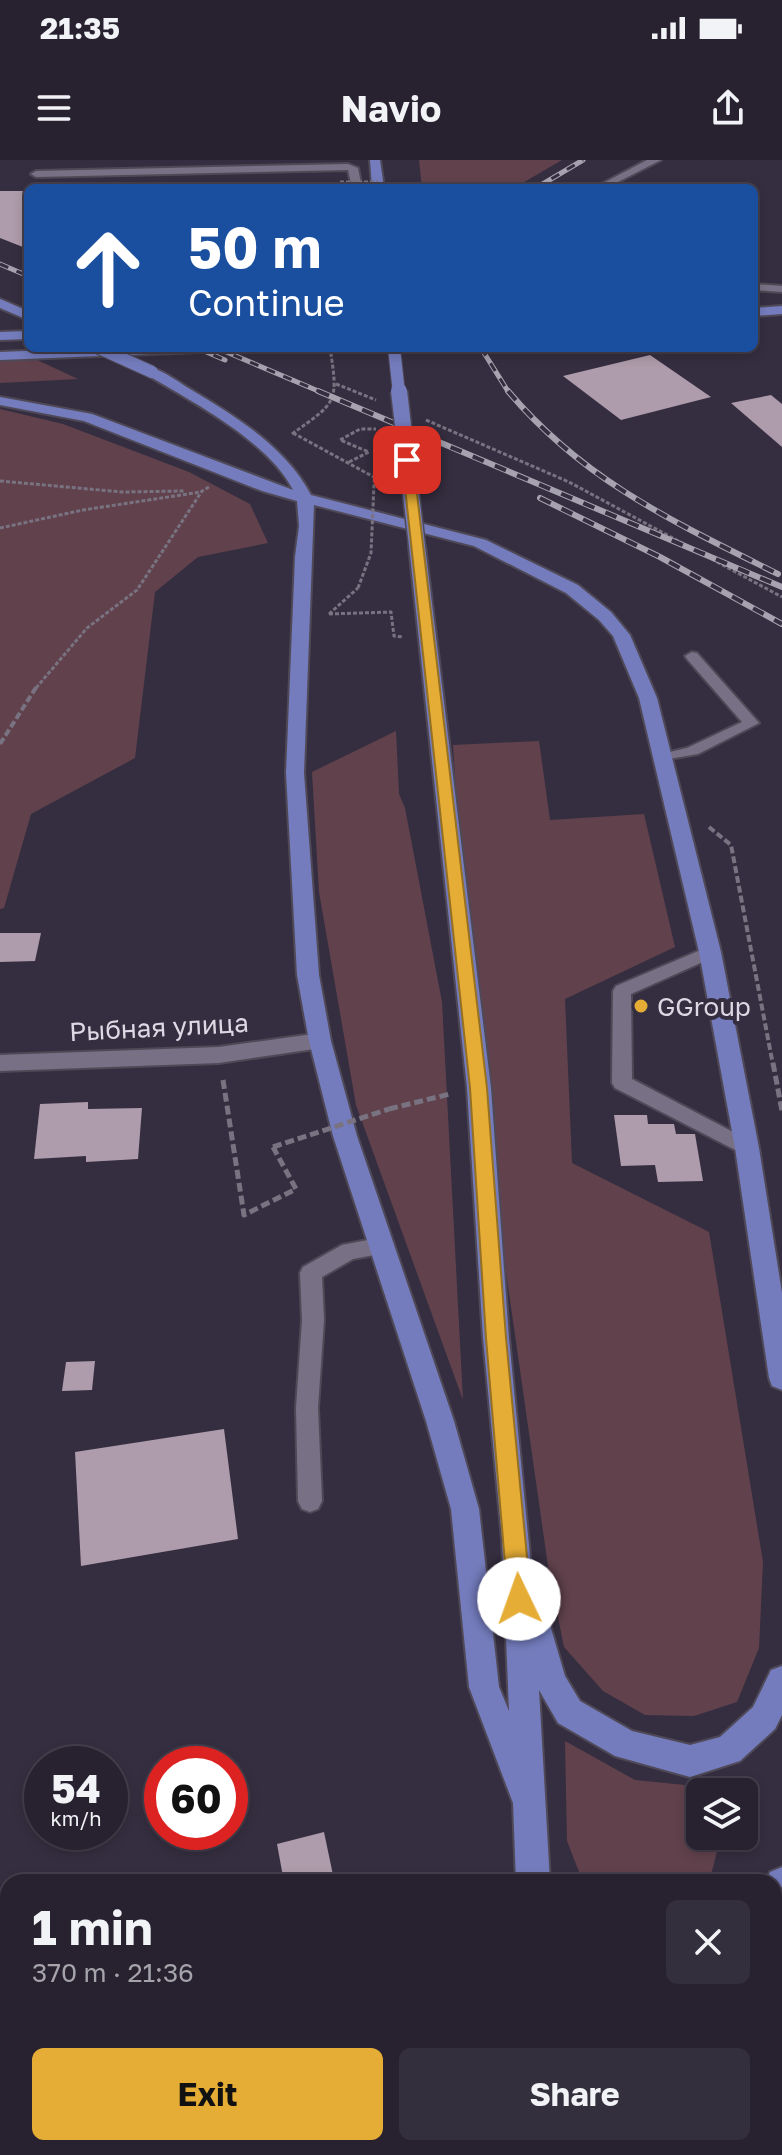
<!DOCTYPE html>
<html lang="en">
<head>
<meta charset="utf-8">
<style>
  body { margin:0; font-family:"Golos Text",sans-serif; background:#342f3c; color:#f1f3f6; height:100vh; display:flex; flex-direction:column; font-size:30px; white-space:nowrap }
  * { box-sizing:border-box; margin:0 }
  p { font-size:26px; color:#a5a4ab }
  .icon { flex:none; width:44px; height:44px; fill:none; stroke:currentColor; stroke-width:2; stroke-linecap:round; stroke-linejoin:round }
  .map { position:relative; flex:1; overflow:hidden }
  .panel { position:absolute; left:0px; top:1714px; width:782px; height:282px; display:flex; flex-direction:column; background:#282230; border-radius:24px 24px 0 0; box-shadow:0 4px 12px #0003,0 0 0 2px #443f4c }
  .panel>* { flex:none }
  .banner { position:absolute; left:24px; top:24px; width:734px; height:168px; border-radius:12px; box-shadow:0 4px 12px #0003,0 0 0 2px #443f4c; background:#1a4fa0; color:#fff; overflow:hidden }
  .controls { position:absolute; left:686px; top:1618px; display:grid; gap:16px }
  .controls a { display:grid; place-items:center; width:72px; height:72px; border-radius:12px; background:#282230; box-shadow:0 4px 12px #0003,0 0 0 2px #443f4c; font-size:40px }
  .speed { position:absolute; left:24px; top:1586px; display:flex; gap:16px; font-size:40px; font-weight:700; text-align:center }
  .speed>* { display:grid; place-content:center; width:104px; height:104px; border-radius:50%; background:#282230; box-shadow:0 4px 12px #0003,0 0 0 2px #443f4c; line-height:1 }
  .speed small { font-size:20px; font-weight:400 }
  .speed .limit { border:12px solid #d22; background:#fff; color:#111 }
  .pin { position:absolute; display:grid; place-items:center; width:68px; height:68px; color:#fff; margin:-34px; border-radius:16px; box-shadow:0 4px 12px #0006 }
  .me { position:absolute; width:88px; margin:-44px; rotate:357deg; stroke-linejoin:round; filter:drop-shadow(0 0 6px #0008) }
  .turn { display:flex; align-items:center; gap:28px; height:168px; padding:0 32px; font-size:36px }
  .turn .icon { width:104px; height:104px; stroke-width:2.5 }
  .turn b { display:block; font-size:56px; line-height:68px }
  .round { display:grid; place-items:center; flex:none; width:84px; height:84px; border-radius:12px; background:#342f3c }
  .head { display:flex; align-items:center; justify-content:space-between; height:136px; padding:0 32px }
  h1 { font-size:48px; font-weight:700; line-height:60px }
  .button { display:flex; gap:16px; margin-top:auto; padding:16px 32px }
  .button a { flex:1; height:92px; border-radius:12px; background:#e5ad35; color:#111; font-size:32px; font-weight:700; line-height:92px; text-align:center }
  .button a+a { background:#342f3c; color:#f1f3f6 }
  .status { display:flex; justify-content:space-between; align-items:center; height:56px; padding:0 40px; background:#282230; direction:ltr }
  .status svg { height:22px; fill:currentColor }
  header { display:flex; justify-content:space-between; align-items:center; height:104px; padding:0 32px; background:#282230; font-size:36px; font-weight:700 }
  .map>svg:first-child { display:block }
  .green { fill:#61424c }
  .building { fill:#ae9bab }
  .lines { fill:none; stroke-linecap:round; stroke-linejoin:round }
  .lane-casing { stroke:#4f4957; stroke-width:4 }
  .street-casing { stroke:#4f4957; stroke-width:4 }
  .primary-casing { stroke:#4f4957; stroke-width:4 }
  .path-far2 { stroke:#787281; stroke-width:3; stroke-dasharray:4 2; stroke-linecap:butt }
  .path-far1 { stroke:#787281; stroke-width:4; stroke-dasharray:7 3; stroke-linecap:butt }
  .path { stroke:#787281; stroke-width:5; stroke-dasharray:9 4; stroke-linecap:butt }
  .lane { fill:#787185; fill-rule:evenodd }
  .street { fill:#787185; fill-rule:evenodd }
  .primary { fill:#747cbd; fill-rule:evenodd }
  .rail-far1-casing { stroke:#a7a2af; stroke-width:5 }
  .rail-casing { stroke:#a7a2af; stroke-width:6 }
  .rail-far1 { stroke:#352e40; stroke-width:3; stroke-dasharray:9; stroke-linecap:butt }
  .rail { stroke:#352e40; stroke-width:4; stroke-dasharray:12; stroke-linecap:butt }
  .primary-bridge-far1-casing { stroke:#4f4957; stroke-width:14; stroke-linecap:butt }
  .primary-bridge-casing { stroke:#4f4957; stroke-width:19; stroke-linecap:butt }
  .path-bridge-far1 { stroke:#787281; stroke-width:3; stroke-dasharray:4 2; stroke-linecap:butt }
  .path-bridge { stroke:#787281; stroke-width:5; stroke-dasharray:9 4; stroke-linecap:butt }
  .primary-bridge-far1 { stroke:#747cbd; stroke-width:12 }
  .primary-bridge { stroke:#747cbd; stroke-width:16 }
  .route { fill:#e5ad35; stroke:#957022; stroke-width:2 }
  .poi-dot { fill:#e5ad35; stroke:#352e40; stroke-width:3 }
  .labels { text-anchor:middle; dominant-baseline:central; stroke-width:8; stroke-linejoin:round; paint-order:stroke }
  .poi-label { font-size:26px; fill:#ddd9e4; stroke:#352e40; text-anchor:start }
  .street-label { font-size:26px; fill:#ddd9e4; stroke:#352e40 }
</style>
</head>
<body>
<div class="status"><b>21:35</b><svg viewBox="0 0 49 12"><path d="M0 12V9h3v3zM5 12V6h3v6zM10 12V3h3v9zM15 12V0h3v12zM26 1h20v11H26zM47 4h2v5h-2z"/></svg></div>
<header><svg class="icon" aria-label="menu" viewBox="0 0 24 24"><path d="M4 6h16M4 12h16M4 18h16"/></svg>Navio<svg class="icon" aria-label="share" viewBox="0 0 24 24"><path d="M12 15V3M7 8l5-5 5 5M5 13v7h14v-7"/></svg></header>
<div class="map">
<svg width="782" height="1995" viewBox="0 0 782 1995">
  <rect width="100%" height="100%" fill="#352e40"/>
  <path class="green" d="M419,0h143l-48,28h-92z
    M35,199l43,20 -78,4v-23z
    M0,249l63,15 126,48 61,32 18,39 -70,14 -43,35 -20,166 -104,56 -27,94 -4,1z
    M396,571l3,63 6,14 37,194 21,398 -107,-295 -37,-213 -7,-120z
    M539,581l11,79 94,-6 31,133 -110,52 7,164 137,69 54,330 -4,86 -22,54 -43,14 -49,-1 -42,-24 -39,-44 -15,-74 -77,-539 -19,-289z
    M565,1581l70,39 99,10 -34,2v44h21l-9,35 -8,11h-121l-16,-41z"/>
  <path class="building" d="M0,31h28v58l-28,-11z
    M650,195l61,42 -90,23 -58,-44z
    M771,235l11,9v43l-51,-44z
    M0,773h41l-6,28 -35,1z
    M88,942v7l54,-1 -4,51 -52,3v-6l-52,3 6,-55z
    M614,955h33l1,9h26l2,10h19l8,47 -45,1 -3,-17 -34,1z
    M95,1201l-3,29 -30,1 4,-29z
    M224,1269l14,110 -157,27 -6,-114z
    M324,1672l9,43 -28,7h-21l-7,-38z"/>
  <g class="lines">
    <g class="lane-casing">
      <path id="lane" d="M647,0h14l-55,28h-12z
        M348,4l10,4 4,20h-10l-4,-18 -312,7 -5,-3 5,-3z
        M754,124l28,2v6l-28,-2z
        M692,492l5,1 62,70 -61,31 -41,7v-6l30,-7 55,-26 -55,-63 -2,-3z
        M710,786l6,2 3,4 -3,4 -85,38 1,85 122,64 3,5 -3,5 -7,3 -132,-68 -3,-5 1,-92 3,-5z
        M383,1077l7,3 3,6 -3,6 -37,7 -31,18 2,43 -6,88 4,93 -4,8 -8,3 -8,-3 -4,-8 -2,-93 6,-88 -2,-47 3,-6 39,-22z"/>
    </g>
    <g class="street-casing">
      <path id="street" d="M320,873l8,2 3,6 -3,6 -109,16 -219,8v-16l219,-8z"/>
    </g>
    <g class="primary-casing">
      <path id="primary" d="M370,0h10l4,28h-12z
        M0,139l28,12v9l-28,-12z
        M782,146v8l-28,2v-8z
        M28,171v8l-28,1v-8z
        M99,188h109l-7,4 -201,8v-8z
        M152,208c14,4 26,14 38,21 45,27 96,58 121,106l175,45 92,45 33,27 19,23 27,63 64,254 38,196 23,145v97l-10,-4 -3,-8 -34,-230 -36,-196 -60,-254 -26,-62 -14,-16 -33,-27 -92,-47 -160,-41 -10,268 15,202 12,66 26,95 97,285 25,88 20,178 10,24 -7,-172 -19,-201 -16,-250 -58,-542 8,-5 8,5 66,542 18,250 25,259 9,4 22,75 15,25 52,30 58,14 30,-8 33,-30 18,-37 11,-4v49l-7,14 -35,32 -50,16 -75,-21 -57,-33 -19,-33 11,192h-34l-3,-79 -44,-116 -18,-178 -25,-88 -93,-285 -24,-95 -12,-66 -11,-202 9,-216 4,-31 -2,-25 -35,-10 -178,-70 -84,-16v-8l92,17 201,76c-24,-48 -100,-88 -146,-115l-2,-3z
        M782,1707v50l-8,3v-38h-8l4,-10z
        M544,1988h36l1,7h-38z
        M643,1988h37l-2,7h-38z"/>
    </g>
    <path class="path-far2" d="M336,224l40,16
      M426,260l143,62 213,115
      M293,273l90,49
      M292,274c44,-32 47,-30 38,-86
      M349,302l20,-10 -29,-12 20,-11h16
      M0,321l122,11 63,-1
      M0,368l83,-18 118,-18
      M329,454l62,-2 3,24 9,1
      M329,454l29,-26
      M36,528l51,-60 50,-38 65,-99 7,-4"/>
    <path class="path-far1" d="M0,584l37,-58
      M709,667l22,18 42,220"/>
    <path class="path" d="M773,903l9,48
      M223,920l21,135 52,-26 -23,-42
      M389,949l61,-15"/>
    <use href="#lane" class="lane"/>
    <use href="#street" class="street"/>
    <use href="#primary" class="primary"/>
    <g class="rail-far1-casing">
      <path id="rail-far1" d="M536,28l47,-28
        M0,104l28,12
        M197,188l28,12
        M217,188l106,45
        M481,188l28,45"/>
    </g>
    <g class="rail-casing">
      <path id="rail" d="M318,231l464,196
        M508,231c76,90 166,131 270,183
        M540,338l120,59 122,67"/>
    </g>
    <use href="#rail-far1" class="rail-far1"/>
    <use href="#rail" class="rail"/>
    <g class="primary-bridge-far1-casing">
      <path id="primary-bridge-far1" d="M99,188l53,24
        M394,188l5,45"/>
    </g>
    <g class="primary-bridge-casing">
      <path id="primary-bridge" d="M399,231l18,155"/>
    </g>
    <path class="path-bridge-far1" d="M340,22h38
      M358,428l13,-35 5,-115"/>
    <path class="path-bridge" d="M273,987l116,-38"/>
    <use href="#primary-bridge-far1" class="primary-bridge-far1"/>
    <use href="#primary-bridge" class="primary-bridge"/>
  </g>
  <path class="route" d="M407,296l6,4 74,628 19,250 25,261 -4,7 -8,4 -8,-4 -3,-7 -22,-261 -16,-250 -68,-628z"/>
  <circle class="poi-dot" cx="641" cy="846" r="8"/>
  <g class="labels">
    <g class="poi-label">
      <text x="657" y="846">GGroup</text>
    </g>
    <g class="street-label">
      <text transform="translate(159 867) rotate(-3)">Рыбная улица</text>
    </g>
  </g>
</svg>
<div class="controls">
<a><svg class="icon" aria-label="layers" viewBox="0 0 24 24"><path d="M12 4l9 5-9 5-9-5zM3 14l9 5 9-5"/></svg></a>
</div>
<div class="speed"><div>54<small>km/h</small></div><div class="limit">60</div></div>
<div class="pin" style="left:407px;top:300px;background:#d93025"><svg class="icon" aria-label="arrive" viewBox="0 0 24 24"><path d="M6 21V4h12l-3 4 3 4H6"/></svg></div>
<svg class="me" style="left:519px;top:1439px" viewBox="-20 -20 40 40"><circle r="19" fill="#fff"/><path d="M0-13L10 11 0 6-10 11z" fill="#e5ad35"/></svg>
<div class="banner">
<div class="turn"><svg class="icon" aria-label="ahead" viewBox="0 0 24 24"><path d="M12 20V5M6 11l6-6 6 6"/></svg><div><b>50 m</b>Continue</div></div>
</div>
<section class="panel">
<div class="head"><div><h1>1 min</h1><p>370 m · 21:36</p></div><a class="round"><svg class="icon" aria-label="close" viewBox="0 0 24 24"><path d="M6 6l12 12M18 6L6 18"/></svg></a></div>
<div class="button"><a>Exit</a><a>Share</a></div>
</section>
</div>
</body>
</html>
